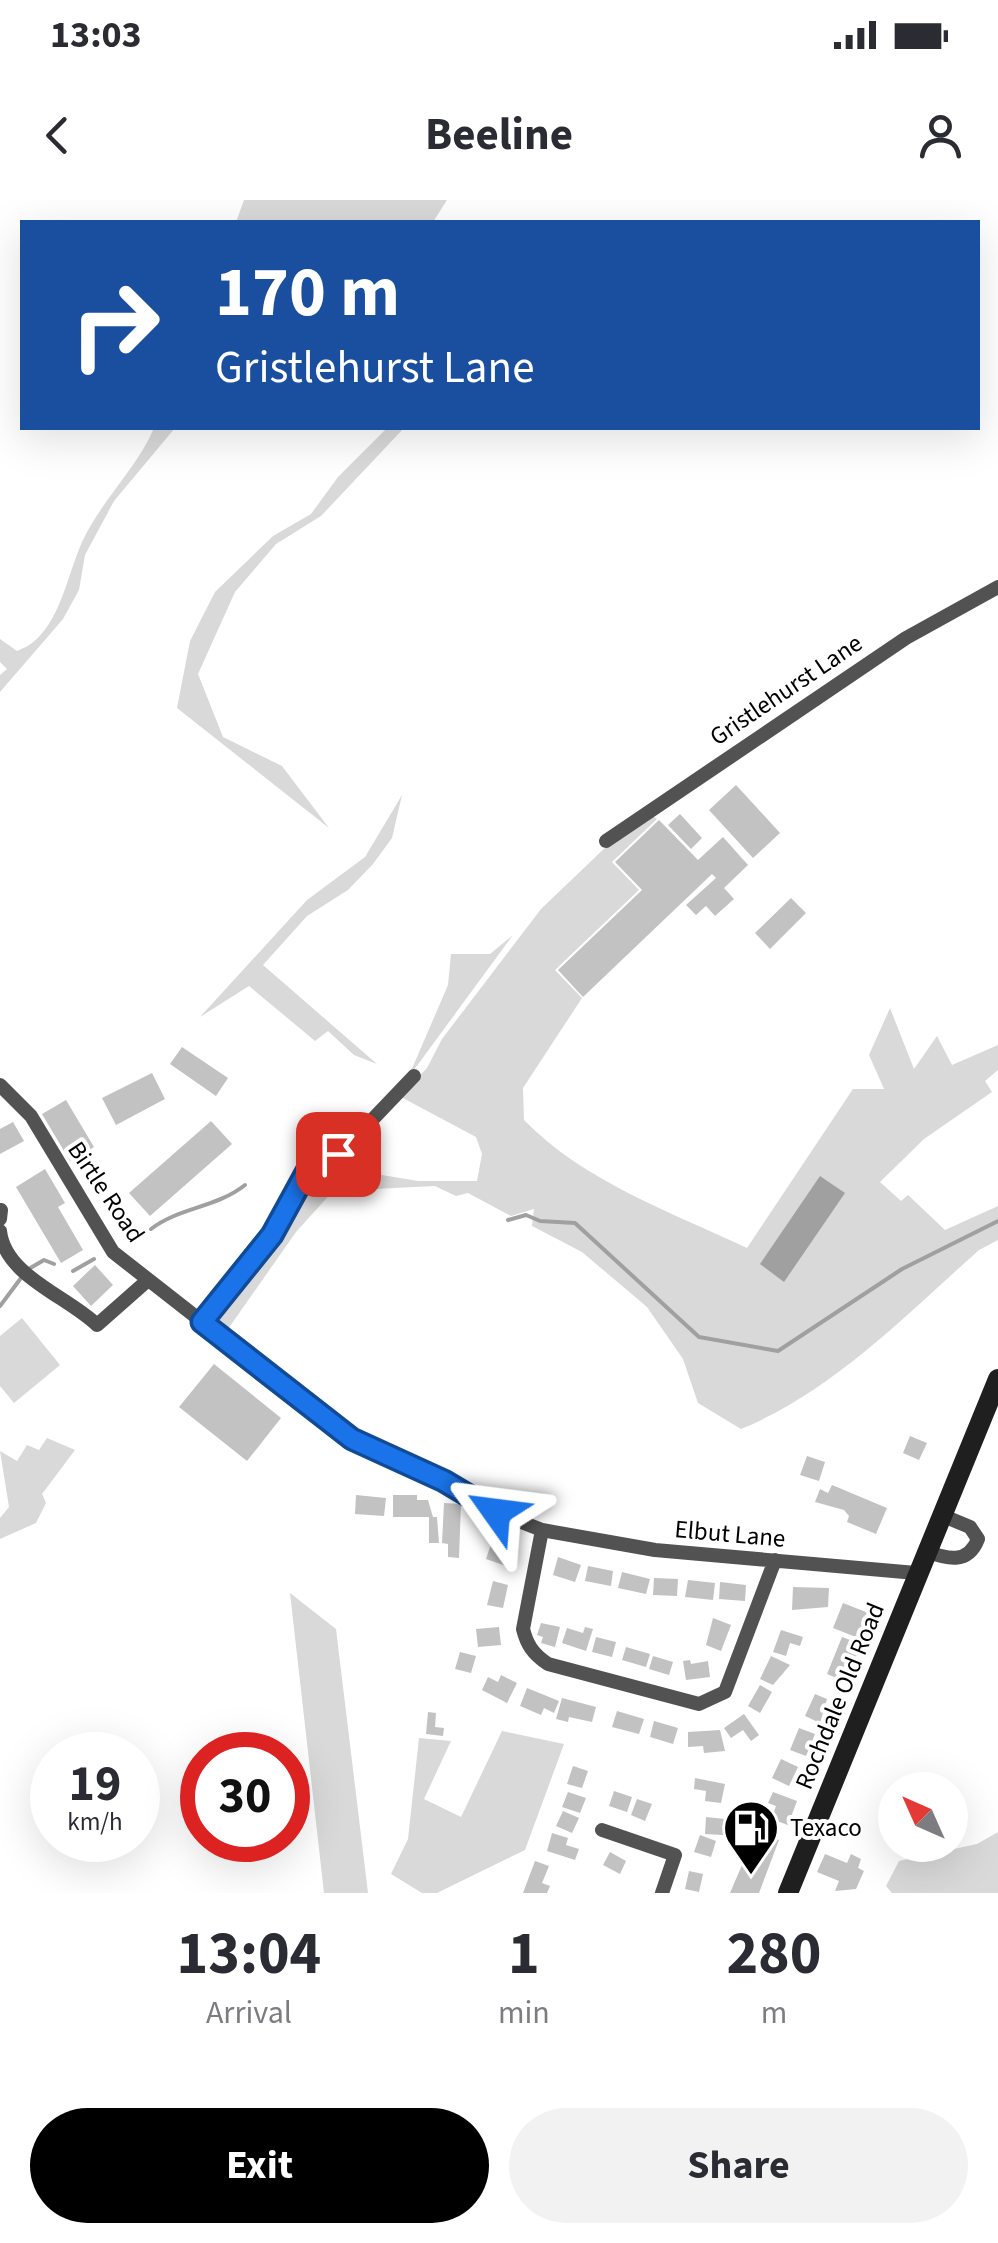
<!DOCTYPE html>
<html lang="en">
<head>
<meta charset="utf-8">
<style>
  body { margin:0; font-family:"Source Sans 3",sans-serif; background:#f2f2f3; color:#2b2b33; height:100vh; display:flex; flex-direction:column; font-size:38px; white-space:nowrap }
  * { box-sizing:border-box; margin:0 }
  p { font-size:32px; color:#7c7c81 }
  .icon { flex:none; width:55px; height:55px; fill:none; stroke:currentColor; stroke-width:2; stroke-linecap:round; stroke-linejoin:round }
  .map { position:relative; height:1693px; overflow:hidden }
  .panel { display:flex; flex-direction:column; background:#fff; flex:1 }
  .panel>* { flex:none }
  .top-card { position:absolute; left:20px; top:20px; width:960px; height:210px; border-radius:0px; box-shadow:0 10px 40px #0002; background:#1a4fa0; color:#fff; overflow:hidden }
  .needle { width:65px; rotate:315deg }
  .fabs { position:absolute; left:878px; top:1572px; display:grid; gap:20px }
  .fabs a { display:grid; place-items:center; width:90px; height:90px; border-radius:50%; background:#fff; box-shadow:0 10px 40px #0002; font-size:50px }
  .speed { position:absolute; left:30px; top:1532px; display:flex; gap:20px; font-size:50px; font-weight:700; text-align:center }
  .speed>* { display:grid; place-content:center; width:130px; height:130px; border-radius:50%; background:#fff; box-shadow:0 10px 40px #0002; line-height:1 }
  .speed small { font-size:25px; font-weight:400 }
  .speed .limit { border:15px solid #d22; background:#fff; color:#111 }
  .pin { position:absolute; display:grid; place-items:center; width:85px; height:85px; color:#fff; margin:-42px; border-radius:20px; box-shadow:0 5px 15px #0006 }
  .me { position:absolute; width:110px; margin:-55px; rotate:301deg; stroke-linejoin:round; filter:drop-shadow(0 0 8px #0008) }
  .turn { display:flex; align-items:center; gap:35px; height:210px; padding:0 30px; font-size:45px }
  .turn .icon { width:130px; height:130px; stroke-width:2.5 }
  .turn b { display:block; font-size:70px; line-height:85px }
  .eta { display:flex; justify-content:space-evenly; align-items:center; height:170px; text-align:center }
  .eta b { font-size:60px; font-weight:700; line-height:70px }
  .primary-button { display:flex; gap:20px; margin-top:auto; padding:20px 30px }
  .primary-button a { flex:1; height:115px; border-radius:60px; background:#000; color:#fff; font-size:40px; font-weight:700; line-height:115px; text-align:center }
  .primary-button a+a { background:#f2f2f3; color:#2b2b33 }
  .status { display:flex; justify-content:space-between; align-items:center; height:70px; padding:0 50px; background:#fff; direction:ltr }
  .status svg { height:28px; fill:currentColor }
  header { display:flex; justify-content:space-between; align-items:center; height:130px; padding:0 30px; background:#fff; font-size:45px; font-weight:700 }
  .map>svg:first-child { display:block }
  .green { fill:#d9d9d9 }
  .water { fill:#a0a0a0 }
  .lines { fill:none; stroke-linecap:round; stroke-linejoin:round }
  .stream { stroke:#a0a0a0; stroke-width:4 }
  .building { fill:#c2c2c2 }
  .street { stroke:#525252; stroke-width:14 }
  .secondary { stroke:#1f1f1f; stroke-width:20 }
  .route-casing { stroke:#114b97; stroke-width:25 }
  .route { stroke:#1a73e8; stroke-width:18 }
  .labels { text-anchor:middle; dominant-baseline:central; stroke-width:8; stroke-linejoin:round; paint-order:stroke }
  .street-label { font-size:25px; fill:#000; stroke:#fff }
  .poi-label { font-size:25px; fill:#000; stroke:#fff; text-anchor:start }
</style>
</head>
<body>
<div class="status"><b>13:03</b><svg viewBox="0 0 49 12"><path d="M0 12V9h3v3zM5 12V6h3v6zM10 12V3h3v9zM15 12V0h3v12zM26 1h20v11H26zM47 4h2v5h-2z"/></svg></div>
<header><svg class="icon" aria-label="back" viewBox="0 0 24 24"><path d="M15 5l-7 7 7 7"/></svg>Beeline<svg class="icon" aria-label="person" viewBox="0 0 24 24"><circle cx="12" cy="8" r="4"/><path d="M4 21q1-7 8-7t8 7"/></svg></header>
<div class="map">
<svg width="998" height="1693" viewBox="0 0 998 1693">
  <rect width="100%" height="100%" fill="#fff"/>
  <path class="green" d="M244,0h203l-14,22h-197z
    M154,228h21l-61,73 -29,54 -6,35 -16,29 -63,73v-17l7,-6 -7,-7v-23l17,12c42,-14 49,-75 66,-111 19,-40 54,-72 71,-112z
    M387,228h17l-83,88 -45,28 -41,48 -37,82 25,63 59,29 47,62 -152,-120 13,-67 25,-49 58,-56 38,-22 27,-37z
    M402,595l-10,43 -19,26 -25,26 -41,26 -44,49 114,99 -23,-9 -26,-24 -13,10 -66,-55 -49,31 107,-117 58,-43z
    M652,615l5,4 -45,43 27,28 -84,80 27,28 -59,90 1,32c59,61 147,92 223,128l106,-159h31l-15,-34 21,-47 24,61 23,-33 15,29 46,-20v25l-13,11 7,11 -68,47 -44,43 21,19 7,-6 37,35 53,-24v34l-19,10c-72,64 -147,142 -238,179l-43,-26 -15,-44 -36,-52 -65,-55 -50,-26 2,-17 -23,7 -43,-23 -12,3 -21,-10 -102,5 -37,41 -68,97 -10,-8 80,-116 18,-36 26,7 4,-7 72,12h59l5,-27 -6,-17 -77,-41 28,-28 15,-29 99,-130 68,-65z
    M513,735l-105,143 40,-93 3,-31h39z
    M22,1118l38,47 -46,38 -14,-17v-50z
    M47,1238l28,12 -33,44 4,9 -10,20 -36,16v-21l9,-11 -9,-56 17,10 10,-16 12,5z
    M290,1393l46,36 32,264h-44z
    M502,1531l62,13 -39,106 -88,43h-15l-31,-19 17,-35 11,-101 32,3 -27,58 37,18z
    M998,1632v61h-106l-6,-7 13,-25 78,-17z"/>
  <path class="water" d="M820,976l25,17 -61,89 -24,-18z"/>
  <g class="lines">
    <path class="stream" d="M311,976l33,5
      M508,1020l18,-5 14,6 35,2 124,114 79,14 124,-82 96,-48
      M151,1029c29,-22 65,-21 94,-44
      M27,1070l17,-10 10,4
      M73,1071l21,-12
      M0,1106l21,-28"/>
  </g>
  <path class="building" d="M736,585l44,48 -27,25 -44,-48z
    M680,614l22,24 -11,11 -23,-24z
    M659,620l39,40 25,-23 25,28 -24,23 10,11 -19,17 -9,-10 -10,9 -10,-10 30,-27 -4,-4 -129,123 -25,-27 84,-80 -27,-28z
    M791,698l15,15 -36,36 -15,-16z
    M182,847l46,31 -12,18 -46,-32z
    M152,873l13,26 -49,26 -14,-27z
    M66,900l28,47 -24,14 -28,-47z
    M211,921l21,23 -82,72 -21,-23z
    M13,922l11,19 -24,13v-25z
    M45,969l20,34 -7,4 25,43 -22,13 -45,-76z
    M95,1065l18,20 -22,21 -18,-20z
    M214,1164l67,54 -34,43 -68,-54z
    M910,1236l17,7 -8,17 -16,-7z
    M807,1256l18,6 -6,19 -19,-6z
    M832,1285l55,23 -11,26 -29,-12 2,-6 -5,-6 -29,-8 5,-13 8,4z
    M356,1295l30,3 -2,18 -29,-2z
    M393,1295h24v5h11l5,17h4l2,26h-10v-26h-36z
    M444,1303l17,1 -2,54 -11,-1v-13l-6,-1z
    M492,1341l23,8 -6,18 -23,-8z
    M558,1357l23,8 -6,17 -22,-7z
    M588,1366l25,5 -2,15 -26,-5z
    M622,1372l28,7 -4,15 -28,-6z
    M654,1378l24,1 -1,17 -24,-1z
    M688,1380l27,3 -2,17 -28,-3z
    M493,1381l15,4 -5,23 -16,-3z
    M720,1382l26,3 -1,16 -26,-2z
    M793,1387l36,1 -1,19 -36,3z
    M843,1403l28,11 -10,25 -28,-11z
    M713,1418l18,7 -10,26 -15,-6z
    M541,1423l19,4 -5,20 -14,-4 2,-6 -6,-2z
    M499,1427l2,18 -23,2 -2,-18z
    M585,1427l8,2 -7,22 -24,-8 5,-15 16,5z
    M781,1430l22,7 -3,9 -10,-3 -4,13 -13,-4z
    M596,1437l20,5 -4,15 -20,-5z
    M842,1437l19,7 -15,38 -19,-8z
    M626,1447l24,7 -4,13 -24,-7z
    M460,1452l16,4 -5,17 -16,-4z
    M653,1456l20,6 -4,13 -20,-6z
    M771,1456l19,9 -17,20 -13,-6z
    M690,1460l1,4 17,-3 2,16 -24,3 -3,-19z
    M501,1475l16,8 -10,20 -25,-13 6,-13 10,5z
    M760,1485l12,7 -12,21 -12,-7z
    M527,1488l32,13 -5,12 -10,-5 -3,7 -21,-9z
    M815,1494l12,5 -7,24 -15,-7z
    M562,1498l34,9 -4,15 -23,-5 -1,5 -12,-3z
    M617,1511l27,8 -5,15 -27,-7z
    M428,1512l8,1 -1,14 9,1 -1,8 -17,-2z
    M744,1514l15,21 -8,6 -8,-11 -12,8 -7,-10z
    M654,1521l24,7 -5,16 -23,-7z
    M799,1528l16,6 -9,22 -16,-6z
    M720,1530l5,21 -21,2 -1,-7 -15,1v-15z
    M781,1559l17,8 -9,19 -17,-8z
    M573,1566l15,5 -6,17 -15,-4z
    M695,1578l30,6 -4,19 -16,-2 1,-10 -12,-2z
    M614,1591l18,6 -5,15 -18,-6z
    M568,1592l18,6 -6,15 -18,-6z
    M773,1592l24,9 -9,24 -17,-6 5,-13 -8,-3z
    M637,1599l15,5 -7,17 -14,-6z
    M563,1611l16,7 -7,15 -16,-7z
    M706,1617l19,2 -2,16 -18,-1z
    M757,1630l22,10 -20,53h-29z
    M552,1633l16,5 -2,7 13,4 -4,11 -28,-9z
    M700,1635l16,6 -5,16 -17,-5z
    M610,1652l16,9 -6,13 -17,-9z
    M825,1654l22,9 4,-9 10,5 -3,9 6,3 -8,18 -21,2 4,-10 -22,-9z
    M535,1661l14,5 -7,17 8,3 -3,7h-24z
    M689,1671l14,3 -4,18 -14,-3z"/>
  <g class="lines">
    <path class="street" d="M606,641l300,-203 92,-51
      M0,885l31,31 82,136 239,187 92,42 52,31 46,18 113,20 261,23
      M0,1019l1,-9
      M0,1031c5,45 67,65 97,94l51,-45
      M202,1122l69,-87 41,-73 17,3 85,-89
      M542,1330l-19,99c4,16 10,25 25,35l151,40 26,-12 50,-132
      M925,1351c22,8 43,14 53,-12l-8,-12 -29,-12
      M602,1630l73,25 -13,38"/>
    <path class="secondary" d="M788,1693l210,-514"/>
  </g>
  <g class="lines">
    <g class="route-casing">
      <path id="route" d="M338,954l-9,10 -17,-2 -40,73 -70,87 150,117 92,42 52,31"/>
    </g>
    <use href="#route" class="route"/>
  </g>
  <defs>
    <g id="fuel-pin" transform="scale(2.875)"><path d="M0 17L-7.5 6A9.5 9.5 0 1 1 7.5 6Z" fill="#000" stroke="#fff"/><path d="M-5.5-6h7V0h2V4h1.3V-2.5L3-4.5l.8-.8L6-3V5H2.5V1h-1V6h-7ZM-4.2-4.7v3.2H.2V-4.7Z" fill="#fff"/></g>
  </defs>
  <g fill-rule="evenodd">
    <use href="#fuel-pin" x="751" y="1628"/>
  </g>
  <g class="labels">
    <g class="street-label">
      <text transform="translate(786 490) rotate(-34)">Gristlehurst Lane</text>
      <text transform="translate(106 992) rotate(56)">Birtle Road</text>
      <text transform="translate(730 1334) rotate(5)">Elbut Lane</text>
      <text transform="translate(840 1496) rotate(-68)">Rochdale Old Road</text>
    </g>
    <g class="poi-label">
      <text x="790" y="1628">Texaco</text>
    </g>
  </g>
</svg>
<div class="fabs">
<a><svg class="needle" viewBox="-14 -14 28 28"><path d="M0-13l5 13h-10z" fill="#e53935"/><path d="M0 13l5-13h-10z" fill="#7c7c81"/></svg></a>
</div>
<div class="speed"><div>19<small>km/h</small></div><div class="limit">30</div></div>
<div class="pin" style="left:338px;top:954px;background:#d93025"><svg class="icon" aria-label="arrive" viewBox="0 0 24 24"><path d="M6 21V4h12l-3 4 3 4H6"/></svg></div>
<svg class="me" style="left:496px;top:1312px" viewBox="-20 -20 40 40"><path d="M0-17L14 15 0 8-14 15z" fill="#1a73e8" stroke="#fff" stroke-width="4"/></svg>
<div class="top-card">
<div class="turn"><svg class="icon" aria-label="right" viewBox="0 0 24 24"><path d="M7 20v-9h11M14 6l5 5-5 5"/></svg><div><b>170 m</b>Gristlehurst Lane</div></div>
</div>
</div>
<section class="panel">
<div class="eta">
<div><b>13:04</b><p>Arrival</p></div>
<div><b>1</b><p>min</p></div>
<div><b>280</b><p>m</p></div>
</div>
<div class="primary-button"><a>Exit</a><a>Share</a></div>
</section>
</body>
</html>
